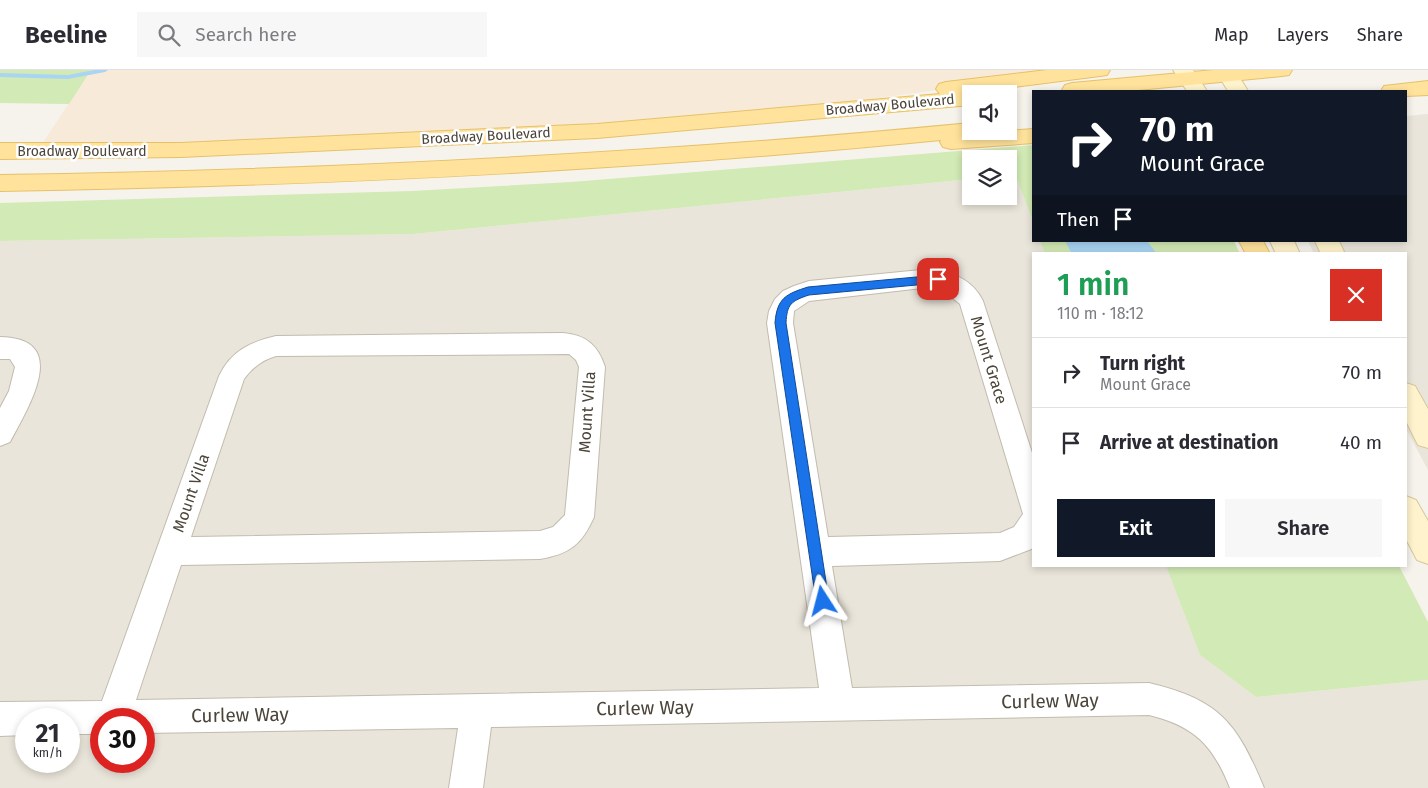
<!DOCTYPE html>
<html lang="en">
<head>
<meta charset="utf-8">
<style>
  body { margin:0; font-family:"Fira Sans",sans-serif; background:#f7f7f7; color:#2b2b33; height:100vh; display:flex; flex-direction:column; font-size:19px; white-space:nowrap }
  * { box-sizing:border-box; margin:0 }
  p { font-size:16px; color:#7c7c81 }
  .icon { flex:none; width:28px; height:28px; fill:none; stroke:currentColor; stroke-width:2; stroke-linecap:round; stroke-linejoin:round }
  .map { position:relative; flex:1; overflow:hidden }
  .details { position:absolute; left:1032px; top:182px; width:375px; height:315px; display:flex; flex-direction:column; background:#fff; border-radius:0px; box-shadow:0 2px 8px #0003 }
  .details>* { flex:none }
  .guide { position:absolute; left:1032px; top:20px; width:375px; height:152px; border-radius:0px; box-shadow:0 2px 8px #0003; background:#111827; color:#fff; overflow:hidden }
  .fabs { position:absolute; left:962px; top:15px; display:grid; gap:10px }
  .fabs a { display:grid; place-items:center; width:55px; height:55px; border-radius:0px; background:#fff; box-shadow:0 2px 8px #0003; font-size:25px }
  .speed { position:absolute; left:15px; top:638px; display:flex; gap:10px; font-size:25px; font-weight:700; text-align:center }
  .speed>* { display:grid; place-content:center; width:65px; height:65px; border-radius:50%; background:#fff; box-shadow:0 2px 8px #0003; line-height:1 }
  .speed small { font-size:12px; font-weight:400 }
  .speed .limit { border:8px solid #d22; background:#fff; color:#111 }
  .pin { position:absolute; display:grid; place-items:center; width:42px; height:42px; color:#fff; margin:-21px; border-radius:10px; box-shadow:0 2px 8px #0006 }
  .me { position:absolute; width:55px; margin:-28px; rotate:351deg; stroke-linejoin:round; filter:drop-shadow(0 0 4px #0008) }
  .turn { display:flex; align-items:center; gap:18px; height:105px; padding:0 25px; font-size:22px }
  .turn .icon { width:65px; height:65px; stroke-width:2.5 }
  .turn b { display:block; font-size:35px; line-height:42px }
  .then { display:flex; align-items:center; height:48px; padding:0 25px; background:#0003; gap:10px; font-size:19px }
  .round { display:grid; place-items:center; flex:none; width:52px; height:52px; border-radius:0px; background:#f7f7f7 }
  .summary { display:flex; align-items:center; justify-content:space-between; height:85px; padding:0 25px }
  h1 { font-size:30px; font-weight:600; line-height:38px; color:#1e9e55 }
  .primary-button { display:flex; gap:10px; margin-top:auto; padding:10px 25px }
  .primary-button a { flex:1; height:58px; border-radius:0px; background:#111827; color:#fff; font-size:20px; font-weight:600; line-height:58px; text-align:center }
  .primary-button a+a { background:#f7f7f7; color:#2b2b33 }
  ul { padding:0; list-style:none }
  li { display:flex; align-items:center; gap:15px; height:70px; padding:0 25px; border-top:1px solid #e1e1e2 }
  li div { flex:1 }
  li b { display:block; font-size:19px }
  li em { font-style:normal }
  header { display:flex; align-items:center; gap:30px; box-sizing:border-box; height:70px; padding:0 25px; background:#fff; border-bottom:1px solid #e1e1e2 }
  header strong { font-size:24px }
  nav { display:flex; gap:28px; margin-inline-start:auto; font-size:18px }
  .search { width:350px; height:45px; background:#f7f7f7; display:flex; align-items:center; gap:12px; box-sizing:border-box; padding:0 18px; border-radius:0px; color:#7c7c81; font-size:19px }
  .map>svg:first-child { display:block }
  .residential { fill:#eae5da; fill-rule:evenodd }
  .commercial { fill:#f7ead8 }
  .green { fill:#d2eab5 }
  .water { fill:#a9d4f2 }
  .lines { fill:none; stroke-linecap:round; stroke-linejoin:round }
  .stream { fill:#a9d4f2; fill-rule:evenodd }
  .street-casing { stroke:#c2bbae; stroke-width:2 }
  .secondary-casing { stroke:#d6c79b; stroke-width:2 }
  .primary-casing { stroke:#e6c16a; stroke-width:2 }
  .street { fill:#fff; fill-rule:evenodd }
  .secondary { fill:#fff3cd; fill-rule:evenodd }
  .primary { fill:#ffe39c; fill-rule:evenodd }
  .route { fill:#1a73e8; stroke:#114b97 }
  .labels { text-anchor:middle; dominant-baseline:central; stroke-width:5; stroke-linejoin:round; paint-order:stroke }
  .far-street-label { font-size:14px; fill:#4b4439; stroke:#fff }
  .street-label { font-size:16px; fill:#4b4439; stroke:#fff }
  .near-street-label { font-size:19px; fill:#4b4439; stroke:#fff }
</style>
</head>
<body>
<header>
<strong>Beeline</strong>
<div class="search"><svg class="icon" aria-label="search" viewBox="0 0 24 24"><circle cx="10" cy="10" r="6"/><path d="M15 15l6 6"/></svg>Search here</div>
<nav><a>Map</a><a>Layers</a><a>Share</a></nav>
</header>
<div class="map">
<svg width="1428" height="718" viewBox="0 0 1428 718">
  <rect width="100%" height="100%" fill="#f6f3ec"/>
  <path class="residential" d="M1428,44v356l-22,-41v-175h-92l-6,-13h98v-125z
    M1015,104l19,50v17h6l5,13h-11v312h132l34,89 56,42 172,-17v108h-1428v-547l413,-7 558,-55v17h38v-21zM26,649h43v42h-43zM101,649h43v42h-43z"/>
  <path class="commercial" d="M91,0h997l-292,39 -199,19 -559,22z"/>
  <path class="green" d="M0,0h91l-22,34 -69,-1z
    M1034,75v79l-19,-50 -6,1v-16h-38v20l-558,55 -413,7v-38l412,-12 159,-9z
    M1040,171h194l6,13h-195z
    M1166,496h233l29,56v58l-172,17 -56,-42z"/>
  <path class="water" d="M1065,171h82l10,13h-85z"/>
  <g class="lines">
    <path class="stream" d="M94,0h14l-3,2 -37,7 -68,-2v-4l68,2z"/>
    <g class="street-casing">
      <path id="street" d="M931,199c22,3 42,11 52,32l51,158v89l-34,13 -168,5 20,122 297,-5c71,17 88,40 115,105h-34c-17,-43 -36,-62 -81,-73l-658,12 -8,61h-34l9,-60 -314,5v-14h-43v15h-32v-15h-43v16l-26,1v-34l102,-1 117,-325c12,-25 31,-34 57,-40l287,-3c23,2 35,12 42,34l-11,150c-12,27 -24,37 -54,42l-359,6 -45,135 683,-12 -52,-365 2,-12 6,-12 8,-8 11,-5 15,-5zM931,217l14,5 15,12 63,210 -9,13 -14,6 -172,4 -35,-214 1,-12 15,-10zM569,284l7,6 3,7 -14,148 -12,12 -13,4 -349,6 53,-158c8,-11 18,-19 32,-23z
        M0,267c73,1 27,72 10,105l-10,4v-38l9,-17 6,-24 -5,-8h-10z"/>
    </g>
    <g class="secondary-casing">
      <path id="secondary" d="M1173,0h20l14,21h-20z
        M1215,0h20l13,21h-20z
        M1270,171h24l6,13h-24z
        M1315,171h24l6,13h-24z
        M1406,313l9,3 13,23v39l-10,-3 -12,-24z
        M1406,426l10,4 12,21v43l-11,-4 -11,-21z"/>
    </g>
    <g class="primary-casing">
      <path id="primary" d="M1047,0h63l-3,5 -7,1 -126,16 5,2h-8v11l-374,33 -416,19 -181,2v-16h181l416,-19 343,-30 -4,-5 3,-5 7,-2z
        M1214,0h78l-3,5 -7,1 -154,15 -66,-1 3,-5 7,-2z
        M1428,11v14l-22,1v-5h-25l3,-5z
        M971,53v8h10l-1,2 54,-4v14l-83,6 -8,-2 -3,-5 1,-2c-313,31 -626,46 -941,51v-16c325,-5 648,-21 971,-52z
        M1239,171h24l7,13h-24z"/>
    </g>
    <use href="#street" class="street"/>
    <use href="#secondary" class="secondary"/>
    <use href="#primary" class="primary"/>
  </g>
  <path class="route" d="M938,205l5,4 -5,4 -129,12c-18,6 -22,9 -23,28l43,278 -2,4 -4,2 -5,-2 -2,-4 -41,-278c2,-25 11,-29 33,-36z"/>
  <g class="labels">
    <g class="far-street-label">
      <text transform="translate(890 35) rotate(-5)">Broadway Boulevard</text>
      <text transform="translate(486 66) rotate(-3)">Broadway Boulevard</text>
      <text x="82" y="81">Broadway Boulevard</text>
    </g>
    <g class="street-label">
      <text transform="translate(989 290) rotate(73)">Mount Grace</text>
      <text transform="translate(587 342) rotate(-86)">Mount Villa</text>
      <text transform="translate(191 423) rotate(-71)">Mount Villa</text>
    </g>
    <g class="near-street-label">
      <text transform="translate(1050 631) rotate(-1)">Curlew Way</text>
      <text transform="translate(645 638) rotate(-1)">Curlew Way</text>
      <text transform="translate(240 645) rotate(-1)">Curlew Way</text>
    </g>
  </g>
</svg>
<div class="fabs">
<a><svg class="icon" aria-label="sound" viewBox="0 0 24 24"><path d="M4 9h4l5-4v14l-5-4H4zM17 9q2 3 0 6"/></svg></a>
<a><svg class="icon" aria-label="layers" viewBox="0 0 24 24"><path d="M12 4l9 5-9 5-9-5zM3 14l9 5 9-5"/></svg></a>
</div>
<div class="speed"><div>21<small>km/h</small></div><div class="limit">30</div></div>
<div class="pin" style="left:938px;top:209px;background:#d93025"><svg class="icon" aria-label="arrive" viewBox="0 0 24 24"><path d="M6 21V4h12l-3 4 3 4H6"/></svg></div>
<svg class="me" style="left:823px;top:531px" viewBox="-20 -20 40 40"><path d="M0-17L14 15 0 8-14 15z" fill="#1a73e8" stroke="#fff" stroke-width="4"/></svg>
<div class="guide">
<div class="turn"><svg class="icon" aria-label="right" viewBox="0 0 24 24"><path d="M7 20v-9h11M14 6l5 5-5 5"/></svg><div><b>70 m</b>Mount Grace</div></div>
<div class="then">Then<svg class="icon" aria-label="arrive" viewBox="0 0 24 24"><path d="M6 21V4h12l-3 4 3 4H6"/></svg></div>
</div>
<section class="details">
<div class="summary"><div><h1>1 min</h1><p>110 m · 18:12</p></div><a class="round" style="background:#d93025;color:#fff"><svg class="icon" aria-label="close" viewBox="0 0 24 24"><path d="M6 6l12 12M18 6L6 18"/></svg></a></div>
<ul>
<li><svg class="icon" aria-label="right" viewBox="0 0 24 24"><path d="M7 20v-9h11M14 6l5 5-5 5"/></svg><div><b>Turn right</b><p>Mount Grace</p></div><em>70 m</em></li>
<li><svg class="icon" aria-label="arrive" viewBox="0 0 24 24"><path d="M6 21V4h12l-3 4 3 4H6"/></svg><div><b>Arrive at destination</b></div><em>40 m</em></li>
</ul>
<div class="primary-button"><a>Exit</a><a>Share</a></div>
</section>
</div>
</body>
</html>
